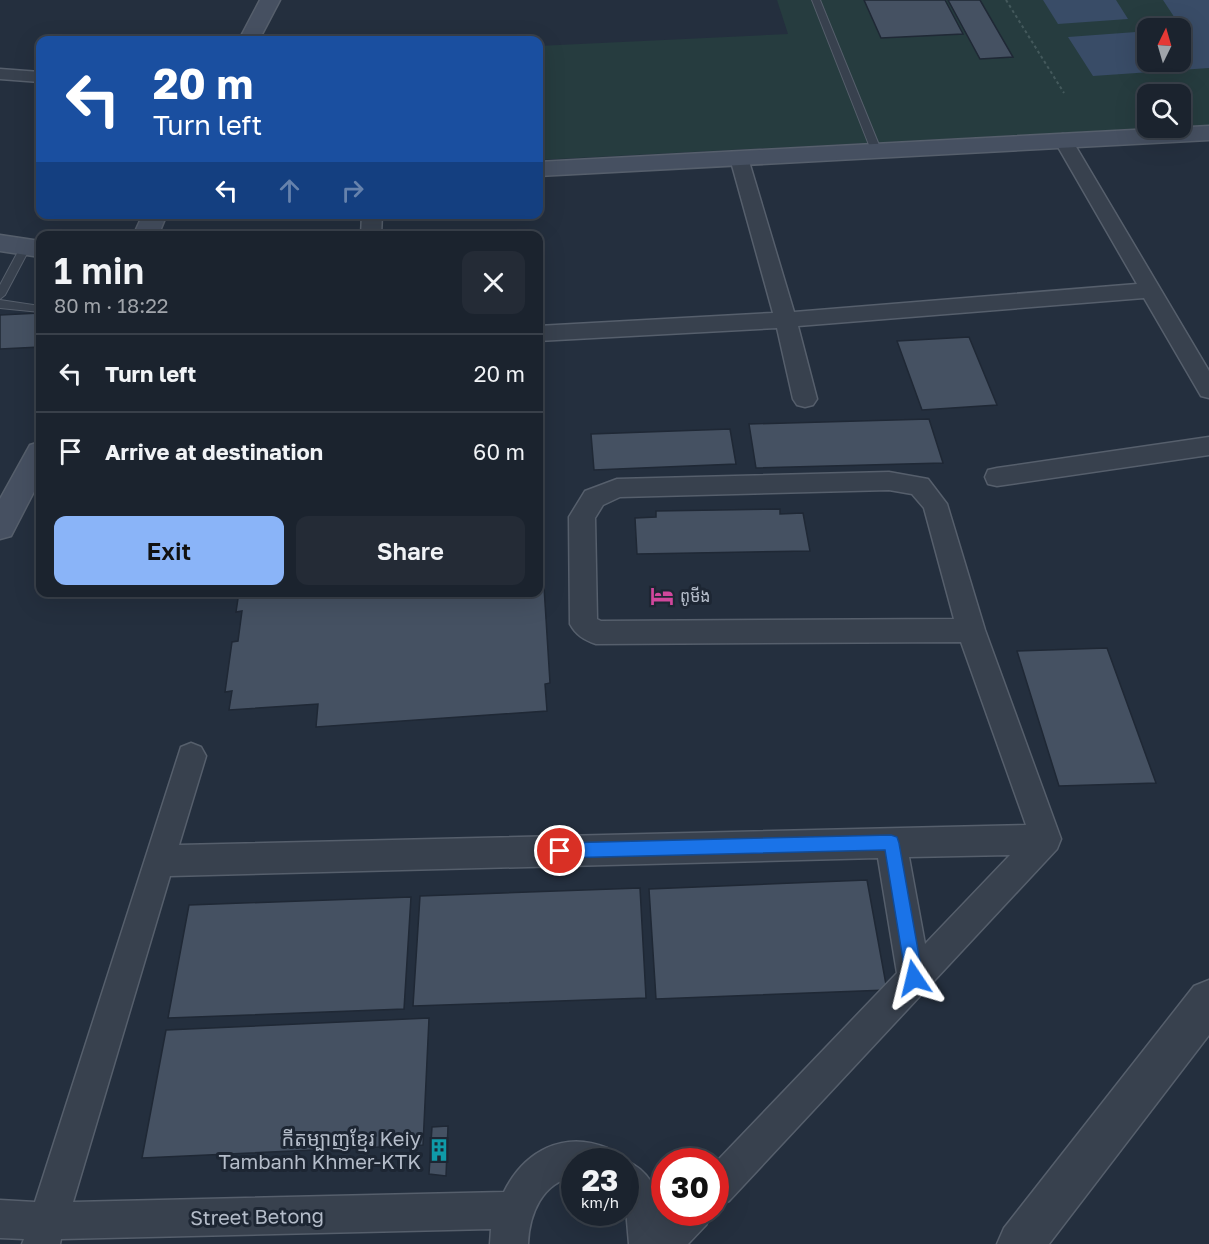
<!DOCTYPE html>
<html lang="en">
<head>
<meta charset="utf-8">
<style>
  body { margin:0; font-family:"Golos Text","Noto Sans Khmer",sans-serif; background:#242b36; color:#f1f3f6; height:100vh; display:flex; flex-direction:column; font-size:22px; white-space:nowrap }
  * { box-sizing:border-box; margin:0 }
  p { font-size:20px; color:#a0a4aa }
  .icon { flex:none; width:33px; height:33px; fill:none; stroke:currentColor; stroke-width:2; stroke-linecap:round; stroke-linejoin:round }
  .map { position:relative; flex:1; overflow:hidden }
  .details { position:absolute; left:36px; top:231px; width:507px; height:366px; display:flex; flex-direction:column; background:#1b232e; border-radius:12px; box-shadow:0 6px 24px #0002,0 0 0 2px #39404a }
  .details>* { flex:none }
  .guide { position:absolute; left:36px; top:36px; width:507px; height:183px; border-radius:12px; box-shadow:0 6px 24px #0002,0 0 0 2px #39404a; background:#1a4fa0; color:#fff; overflow:hidden }
  .needle { width:39px; rotate:5deg }
  .buttons { position:absolute; left:1137px; top:18px; display:grid; gap:12px }
  .buttons a { display:grid; place-items:center; width:54px; height:54px; border-radius:12px; background:#1b232e; box-shadow:0 6px 24px #0002,0 0 0 2px #39404a; font-size:30px }
  .speed { position:absolute; left:561px; top:1148px; display:flex; gap:12px; font-size:30px; font-weight:700; text-align:center }
  .speed>* { display:grid; place-content:center; width:78px; height:78px; border-radius:50%; background:#1b232e; box-shadow:0 6px 24px #0002,0 0 0 2px #39404a; line-height:1 }
  .speed small { font-size:15px; font-weight:400 }
  .speed .limit { border:9px solid #d22; background:#fff; color:#111 }
  .pin { position:absolute; display:grid; place-items:center; width:51px; height:51px; color:#fff; margin:-26px; border:3px solid #fff; border-radius:50%; box-shadow:0 2px 6px #0007 }
  .me { position:absolute; width:66px; margin:-33px; rotate:350deg; stroke-linejoin:round; filter:drop-shadow(0 0 4px #0008) }
  .turn { display:flex; align-items:center; gap:21px; height:126px; padding:0 18px; font-size:27px }
  .turn .icon { width:78px; height:78px; stroke-width:2.5 }
  .turn b { display:block; font-size:42px; line-height:51px }
  .lanes { display:flex; align-items:center; height:57px; padding:0 18px; background:#0003; justify-content:center; gap:30px; direction:ltr }
  .lanes .off { opacity:.35 }
  .round { display:grid; place-items:center; flex:none; width:63px; height:63px; border-radius:12px; background:#242b36 }
  .headline { display:flex; align-items:center; justify-content:space-between; height:102px; padding:0 18px }
  h1 { font-size:36px; font-weight:600; line-height:45px }
  .button { display:flex; gap:12px; margin-top:auto; padding:12px 18px }
  .button a { flex:1; height:69px; border-radius:12px; background:#8ab4f8; color:#111; font-size:24px; font-weight:600; line-height:69px; text-align:center }
  .button a+a { background:#242b36; color:#f1f3f6 }
  ul { padding:0; list-style:none }
  li { display:flex; align-items:center; gap:18px; height:78px; padding:0 18px; border-top:2px solid #39404a }
  li div { flex:1 }
  li b { display:block; font-size:22px }
  li em { font-style:normal }
  .map>svg:first-child { display:block }
  .green { fill:#263c3f; fill-rule:evenodd }
  .water { fill:#394c67 }
  .building { fill:#455162; stroke:#1f2835; stroke-width:1.5 }
  .lines { fill:none; stroke-linecap:round; stroke-linejoin:round }
  .service-casing { stroke:#565f6c; stroke-width:2 }
  .minor-casing { stroke:#565f6c; stroke-width:3 }
  .tertiary-casing { stroke:#565f6c; stroke-width:3 }
  .secondary-casing { stroke:#565f6c; stroke-width:3 }
  .path { stroke:#44595c; stroke-width:2; stroke-dasharray:3 3; stroke-linecap:butt }
  .service { fill:#38414e; fill-rule:evenodd }
  .minor { fill:#38414e; fill-rule:evenodd }
  .tertiary { fill:#38414e; fill-rule:evenodd }
  .secondary { fill:#465061; fill-rule:evenodd }
  .route { fill:#1a73e8; stroke:#114b97; stroke-width:1.5 }
  .labels { text-anchor:middle; dominant-baseline:central; stroke-width:6; stroke-linejoin:round; paint-order:stroke }
  .poi-label { font-size:16px; fill:#b4bcc9; stroke:#1d2633; text-anchor:start }
  .near-poi-label { font-size:20px; fill:#b4bcc9; stroke:#1d2633; text-anchor:end }
  .near-street-label { font-size:20px; fill:#b4bcc9; stroke:#1d2633 }
</style>
</head>
<body>
<div class="map">
<svg width="1209" height="1244" viewBox="0 0 1209 1244">
  <rect width="100%" height="100%" fill="#242f3e"/>
  <path class="green" d="M777,0h432v125l-28,1 -1,-32h-32v34h6l-615,32 -1,-114 250,-12zM1148,28h32v34h-32z"/>
  <path class="water" d="M1043,0h73l12,19 -70,5z
    M1163,0h46v68l-116,8 -25,-39 68,-5 11,7 1,23h32l1,-26 5,-1z"/>
  <path class="building" d="M864,0h81l18,34 -82,4z
    M948,0h32l33,57 -33,2z
    M40,313v34l-40,2v-34z
    M969,337l28,68 -75,5 -25,-69z
    M929,419l14,44 -187,5 -7,-44z
    M730,429l6,35 -142,6 -3,-36z
    M538,490l12,193 -5,1 2,27 -231,16 2,-23 -89,6 3,-19 -7,1 7,-50 6,-1 4,-30 -6,1 3,-20h299z
    M780,509v5l23,-1 7,38 -173,3 -2,-36 21,-1v-6z
    M1107,648l49,135 -97,3 -42,-135z
    M867,880l20,110 -231,9 -7,-110z
    M640,888l6,110 -233,8 7,-110z
    M411,897l-7,112 -236,9 21,-113z
    M429,1018l-6,127 -281,13 24,-128z
    M448,1126l-2,50 -17,-2 3,-47z"/>
  <g class="lines">
    <g class="service-casing">
      <path id="service" d="M812,0h8l61,150 -2,2 -8,-2z
        M26,243l5,3 -26,49 -5,4v-14l21,-39z
        M0,300l40,6v6l-40,-4z"/>
    </g>
    <g class="minor-casing">
      <path id="minor" d="M0,69l40,3v10l-40,-3z
        M1063,134l7,2 2,4 137,231v27l-8,-2 -57,-98 -346,28 19,73 -4,6 -8,2 -8,-2 -4,-6 -16,-71 -239,13v-15l235,-13 -43,-155 2,-4h14l2,4 46,154 343,-28 -83,-144 2,-4z
        M362,214h20l-1,22h-20z
        M1209,437v18l-212,31 -9,-2 -3,-7 3,-7 9,-2z
        M889,472l39,7 19,25 38,126 76,209 -4,10 -328,352 -13,5v-44l181,-189 -19,-115 -708,18 -97,326 431,-10c20,-41 60,-62 103,-44l5,13h-38v16c-32,5 -45,38 -46,67h-38l1,-15 -430,10 -1,5h-38l2,-5 -24,-1v-38l35,2 146,-455 10,-4 10,4 5,9 -27,89 847,-20 -65,-183 -365,2c-12,-4 -20,-9 -26,-20l-1,-107 16,-26 32,-12zM889,490l23,4 12,14 30,111 -353,2 -4,-2 -2,-101 8,-13 17,-8zM1010,855l-85,89 -16,-87z
        M625,1161h1c23,9 32,30 38,54l3,-3h45l-6,13 -18,19h-59l-3,-35z"/>
    </g>
    <g class="tertiary-casing">
      <path id="tertiary" d="M1209,980v55l-160,209h-52l7,-16 190,-242z"/>
    </g>
    <g class="secondary-casing">
      <path id="secondary" d="M260,0h20l-21,40h-20z
        M1209,126v14l-671,36v-14z
        M143,214h24l-9,22h-25z
        M0,235l40,6v16l-40,-6z
        M40,442v38l-29,56 -11,3v-40l30,-54z"/>
    </g>
    <path class="path" d="M1006,0l58,93"/>
    <use href="#service" class="service"/>
    <use href="#minor" class="minor"/>
    <use href="#tertiary" class="tertiary"/>
    <use href="#secondary" class="secondary"/>
  </g>
  <path class="route" d="M891,835l6,2 2,6 24,135 -3,6 -6,3 -6,-3 -2,-6 -21,-128 -325,8 -6,-2 -2,-5 2,-6 6,-2z"/>
  <defs>
    <g id="hotel-bare" transform="scale(1.8)"><path d="M-6-4.5h1.5V1H6V5H4.5V3h-9V5H-6ZM-4 0a1.8 1.8 0 1 1 3.6 0ZM.5 0V-2.5h3Q6-2.5 6 0Z" fill="#d1479c" stroke="#1d2633" stroke-width="2.5" paint-order="stroke"/></g>
    <g id="building-bare" transform="scale(1.8)"><path d="M-4-6H4V6H1V3H-1V6H-4ZM-2.5-4.3h1.7v1.8h-1.7ZM.8-4.3h1.7v1.8H.8ZM-2.5-1h1.7V.8h-1.7ZM.8-1h1.7V.8H.8Z" fill="#0f9aa8" stroke="#1d2633" stroke-width="2.5" paint-order="stroke"/></g>
  </defs>
  <g fill-rule="evenodd">
    <use href="#hotel-bare" x="662" y="596"/>
    <use href="#building-bare" x="439" y="1150"/>
  </g>
  <g class="labels">
    <g class="poi-label">
      <text x="680" y="596">ពូមីង</text>
    </g>
    <g class="near-poi-label">
      <text x="421" y="1138">កីតម្បាញខ្មែរ Keiy<tspan x="421" dy="23">Tambanh Khmer-KTK</tspan></text>
    </g>
    <g class="near-street-label">
      <text transform="translate(257 1216) rotate(-1)">Street Betong</text>
    </g>
  </g>
</svg>
<div class="buttons">
<a><svg class="needle" viewBox="-14 -14 28 28"><path d="M0-13l5 13h-10z" fill="#e53935"/><path d="M0 13l5-13h-10z" fill="#a0a4aa"/></svg></a>
<a><svg class="icon" aria-label="search" viewBox="0 0 24 24"><circle cx="10" cy="10" r="6"/><path d="M15 15l6 6"/></svg></a>
</div>
<div class="speed"><div>23<small>km/h</small></div><div class="limit">30</div></div>
<div class="pin" style="left:560px;top:851px;background:#d93025"><svg class="icon" aria-label="arrive" viewBox="0 0 24 24"><path d="M6 21V4h12l-3 4 3 4H6"/></svg></div>
<svg class="me" style="left:914px;top:978px" viewBox="-20 -20 40 40"><path d="M0-17L14 15 0 8-14 15z" fill="#1a73e8" stroke="#fff" stroke-width="4"/></svg>
<div class="guide">
<div class="turn"><svg class="icon" aria-label="left" viewBox="0 0 24 24"><path d="M17 20v-9H6M10 6l-5 5 5 5"/></svg><div><b>20 m</b>Turn left</div></div>
<div class="lanes"><svg class="icon" aria-label="left" viewBox="0 0 24 24"><path d="M17 20v-9H6M10 6l-5 5 5 5"/></svg><svg class="icon off" aria-label="ahead" viewBox="0 0 24 24"><path d="M12 20V5M6 11l6-6 6 6"/></svg><svg class="icon off" aria-label="right" viewBox="0 0 24 24"><path d="M7 20v-9h11M14 6l5 5-5 5"/></svg></div>
</div>
<section class="details">
<div class="headline"><div><h1>1 min</h1><p>80 m · 18:22</p></div><a class="round"><svg class="icon" aria-label="close" viewBox="0 0 24 24"><path d="M6 6l12 12M18 6L6 18"/></svg></a></div>
<ul>
<li><svg class="icon" aria-label="left" viewBox="0 0 24 24"><path d="M17 20v-9H6M10 6l-5 5 5 5"/></svg><div><b>Turn left</b></div><em>20 m</em></li>
<li><svg class="icon" aria-label="arrive" viewBox="0 0 24 24"><path d="M6 21V4h12l-3 4 3 4H6"/></svg><div><b>Arrive at destination</b></div><em>60 m</em></li>
</ul>
<div class="button"><a>Exit</a><a>Share</a></div>
</section>
</div>
</body>
</html>
